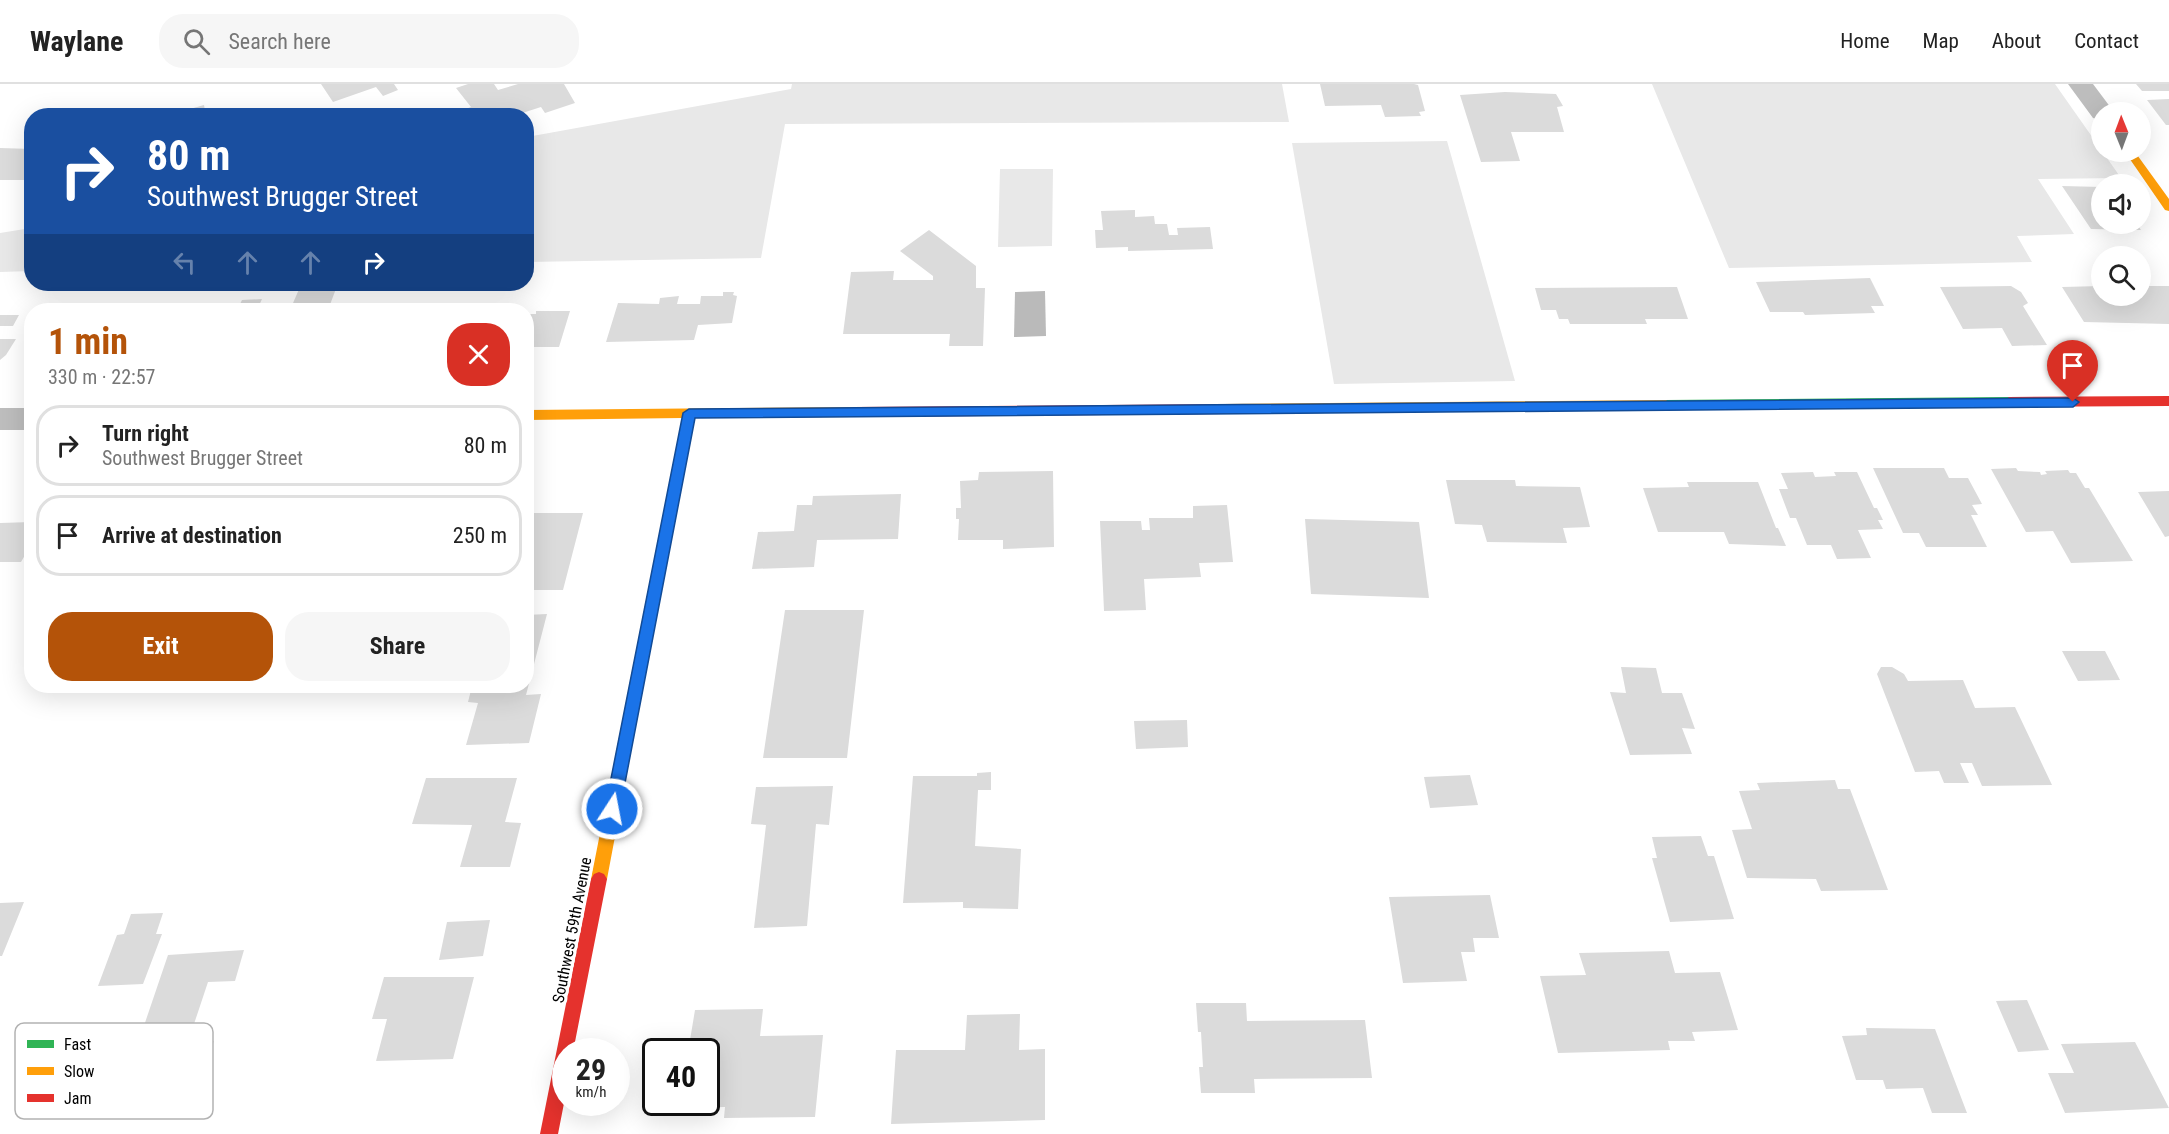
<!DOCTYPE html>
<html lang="en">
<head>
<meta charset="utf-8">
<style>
  body { margin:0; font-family:"Roboto Condensed",sans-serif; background:#f6f6f6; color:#222; height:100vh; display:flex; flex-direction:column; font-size:22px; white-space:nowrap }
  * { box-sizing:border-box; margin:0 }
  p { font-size:20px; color:#767676 }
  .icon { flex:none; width:33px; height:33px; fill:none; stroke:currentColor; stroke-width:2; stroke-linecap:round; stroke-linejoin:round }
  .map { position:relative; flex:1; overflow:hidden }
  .drawer { position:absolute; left:24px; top:219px; width:510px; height:390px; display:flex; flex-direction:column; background:#fff; border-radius:24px; box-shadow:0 6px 24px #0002 }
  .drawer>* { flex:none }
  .banner { position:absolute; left:24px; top:24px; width:510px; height:183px; border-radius:24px; box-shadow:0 6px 24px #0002; background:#1a4fa0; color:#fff; overflow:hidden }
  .needle { width:39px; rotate:359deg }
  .fabs { position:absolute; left:2091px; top:18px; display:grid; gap:12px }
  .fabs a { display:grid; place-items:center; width:60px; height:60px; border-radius:50%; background:#fff; box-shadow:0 6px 24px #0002; font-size:30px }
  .speed { position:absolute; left:552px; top:954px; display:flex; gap:12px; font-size:30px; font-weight:700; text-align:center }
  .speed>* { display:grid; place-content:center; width:78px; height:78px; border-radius:50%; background:#fff; box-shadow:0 6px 24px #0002; line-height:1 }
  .speed small { font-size:15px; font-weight:400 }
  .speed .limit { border:3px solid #111; border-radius:9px; background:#fff; color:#111 }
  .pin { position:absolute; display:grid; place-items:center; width:51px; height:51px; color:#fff; margin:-62px -26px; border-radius:50% 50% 50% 0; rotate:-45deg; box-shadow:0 0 6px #0007 }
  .pin .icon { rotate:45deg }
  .me { position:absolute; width:66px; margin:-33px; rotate:11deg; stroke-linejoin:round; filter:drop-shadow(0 0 4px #0008) }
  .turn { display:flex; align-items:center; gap:21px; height:126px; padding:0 24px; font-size:27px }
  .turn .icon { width:78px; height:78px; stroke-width:2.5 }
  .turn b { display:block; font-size:42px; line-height:51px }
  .lanes { display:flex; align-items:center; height:57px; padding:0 24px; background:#0003; justify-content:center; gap:30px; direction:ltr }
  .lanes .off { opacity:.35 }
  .round { display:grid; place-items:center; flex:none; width:63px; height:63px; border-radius:24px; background:#f6f6f6 }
  .summary { display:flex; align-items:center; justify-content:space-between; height:102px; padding:0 24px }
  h1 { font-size:36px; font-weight:700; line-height:45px; color:#b45309 }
  .primary-button { display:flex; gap:12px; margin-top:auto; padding:12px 24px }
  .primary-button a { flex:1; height:69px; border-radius:24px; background:#b45309; color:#fff; font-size:24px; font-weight:700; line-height:69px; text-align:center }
  .primary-button a+a { background:#f6f6f6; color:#222 }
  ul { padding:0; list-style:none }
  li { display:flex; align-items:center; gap:18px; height:81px; margin:0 12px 9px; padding:0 12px; border:3px solid #e0e0e0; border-radius:24px }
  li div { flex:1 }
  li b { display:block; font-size:22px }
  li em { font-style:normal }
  header { display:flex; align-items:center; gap:36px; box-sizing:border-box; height:84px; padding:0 30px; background:#fff; border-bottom:2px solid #e0e0e0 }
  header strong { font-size:28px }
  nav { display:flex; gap:33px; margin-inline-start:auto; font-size:21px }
  .search { width:420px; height:54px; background:#f6f6f6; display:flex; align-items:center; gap:15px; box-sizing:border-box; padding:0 21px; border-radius:24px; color:#767676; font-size:22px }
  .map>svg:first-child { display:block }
  .green { fill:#e8e8e8 }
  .water { fill:#bababa }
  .building { fill:#dbdbdb }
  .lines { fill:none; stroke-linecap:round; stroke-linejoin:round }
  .street { fill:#bdbdbd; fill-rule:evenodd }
  .fast { fill:#30b455; fill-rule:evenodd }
  .slow { fill:#ff9f0a; fill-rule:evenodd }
  .jam { fill:#e5322d; fill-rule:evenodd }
  .route { fill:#1a73e8; stroke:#114b97; stroke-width:1.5 }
  .labels { text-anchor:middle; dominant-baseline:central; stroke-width:6; stroke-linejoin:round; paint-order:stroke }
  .street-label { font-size:16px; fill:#000; stroke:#fff }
  .key { fill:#fff; stroke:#b2b2b2; stroke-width:1.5 }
  .key-label { font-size:16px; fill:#000 }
</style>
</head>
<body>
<header>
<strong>Waylane</strong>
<div class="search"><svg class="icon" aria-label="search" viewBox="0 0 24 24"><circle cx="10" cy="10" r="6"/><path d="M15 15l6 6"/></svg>Search here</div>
<nav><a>Home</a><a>Map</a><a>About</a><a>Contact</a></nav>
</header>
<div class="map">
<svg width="2169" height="1050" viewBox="0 0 2169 1050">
  <rect width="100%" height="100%" fill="#fff"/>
  <path class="green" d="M792,0h490l7,38 -504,2 -24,134 -234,4v-125l264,-48z
    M1652,0h403l66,94 -83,1 36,55 -57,2 15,26 -303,6z
    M1447,57l68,240 -181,3 -42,-241z
    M1000,85h53l-1,77 -54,1z
    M31,144v43l-31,1v-39z"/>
  <path class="water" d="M1045,207l1,45 -32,1 1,-45z"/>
  <path class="building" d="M321,0h73l4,6 -15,6 -7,-9 -43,15z
    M468,0h26l4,6 20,-6h46l11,19 -30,10 -4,-6 -28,9h-66l24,-9 -15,-19z
    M1320,0h94l4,1 7,26 -6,1 2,4 -36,1 -4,-12 -56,1z
    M2136,0h33v7h-27z
    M1505,8l51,2 7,12 -6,1 7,25h-53l9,29 -39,1 -21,-67z
    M2169,15v26h-3l-19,-25z
    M204,21l2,11h-37v-1z
    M0,64l32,1v31h-32z
    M2062,102l40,1v37h35l4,6 -50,-1z
    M1135,126v7l19,-1 1,8h12l2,11h9l-1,-7 33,-1 3,22 -85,2v-4l-32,1 -1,-18h8l-2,-19z
    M929,146l47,36v22h9l-2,58h-34l1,-12h-107l8,-62 43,-1 -1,9h40v-4l-33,-25z
    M1870,194l14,28h-13l4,7 -70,2 -2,-3h-33l-14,-30z
    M337,202l-9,24h-38l10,-23z
    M2011,202l10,6 7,11 -5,3 24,39 -35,1 -10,-18 -39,1 -23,-42z
    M2102,202v10h38v-10h29v38l-85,-2 -22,-35z
    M1677,203l11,32h-43l2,5h-77l-2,-5h-9l-3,-9h-15l-6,-22z
    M723,208h11l-1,3 4,1 -5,27 -34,2 -4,15 -88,2 12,-39 41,1 1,-6 19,-2 -2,8h23l1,-8h22z
    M262,215l-5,11h-20l5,-10z
    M392,223l-2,3h-40l1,-2z
    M536,227h34l-11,36h-33v-33h10z
    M0,231h19l-6,11h-13z
    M0,255h16l-10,16 -6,5z
    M1873,384h71l5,10h19l14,26 -10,1 6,10h-7l16,32h-61l-7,-14h-16z
    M2016,384l2,3 22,1 1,3 6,-1 -2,-3 23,-1 2,3h6l9,15h4l44,73 -62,2 -18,-32 -27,1 -35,-63z
    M1053,387l1,76 -51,2v-9h-45l1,-21h-3v-11h5l-1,-27 18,-1 1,-8z
    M1813,388l2,5 21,-1 -2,-4h23l17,36h3l6,12h-5l5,9 -25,1 13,28 -34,1 -6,-14h-24l-11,-27h-6l-11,-29h9l-7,-16z
    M1446,396h69l1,6 64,1 10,40 -27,1 4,15 -80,-1 -5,-17 -27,-1z
    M1687,398h71l18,46h2l8,18 -57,-2 -5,-12h-66l-15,-44 46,-1z
    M2169,407v45l-4,1 -27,-45z
    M901,410l-3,45 -81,1 -3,27 -62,2 6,-37 36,-1 3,-26h15l1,-9z
    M1227,421l6,57 -34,1 2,14 -57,2 2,31 -42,1 -4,-90h41l1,9h8l-1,-12h44v-12z
    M534,429h49l-20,77h-37v-70h5z
    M1305,435l114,3 10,76 -118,-4z
    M32,438v21l-11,19h-21v-39z
    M785,526h79l-17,148h-84z
    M547,530l-21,81 15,-1 -12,49 -63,2 12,-42 -10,-1 3,-12 -25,1 2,-5h78v-71z
    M2062,567h43l15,29 -42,1z
    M1621,583l35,1 6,25h20l13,36 -13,-1 10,26 -62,1 -20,-63 16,1z
    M1881,583h11l12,7 4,7 55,-1 12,28 40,-1 37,78 -70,1 -10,-23h-12l9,20h-25l-5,-12 -24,1 -38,-98z
    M1187,636l1,27 -52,2 -2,-28z
    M991,688v18h-13l-3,56 46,3 -3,60 -55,-1v-6l-60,1 10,-127h64v-3z
    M1470,691l8,30 -48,3 -6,-31z
    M426,694h91l-12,44 16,1 -11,44h-50l12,-42 -60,-1z
    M1835,696l3,9h12l38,101 -67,1 -5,-12 -69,-1 -15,-48 20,-1 -13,-38 21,-1 -3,-7z
    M833,702l-4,39 -13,-1 -9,102 -53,2 12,-103 -15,-1 5,-37z
    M1701,752l7,20h6l20,63 -64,3 -18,-64h5l-5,-21z
    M1490,811l9,43h-26l2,14h-14l6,29 -64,2 -14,-86z
    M24,818l-22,54h-2v-53z
    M163,829l-7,21h6l-19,50 -45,2 19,-51 7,-1 7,-20z
    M490,836l-7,36 -44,4 8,-38z
    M244,866l-9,31 -27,1 -20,60 26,-1 -12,36 -40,2 -10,33 -38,2 54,-159z
    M1669,867l6,22 45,-1 18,58 -46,2 3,9h-27l2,9 -112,3 -18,-77 46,-1 -7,-22z
    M384,893h90l-21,82 -77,2 11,-42h-15z
    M2027,916l22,50 -31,2 -22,-51z
    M1196,919h50l1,18 118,-1 7,58 -118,1 1,14h-54l-2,-26h4l-2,-35h-3z
    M763,925l-3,27 63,-1 -8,82 -91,1 1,-11 -45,1 1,-6h25v-50h-18l7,-42z
    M1020,930l-1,36 26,-1v71l-154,4 5,-74h69l2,-35z
    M1866,944l69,1 32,84h-35l-9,-25 -37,1 -3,-9h-27l-14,-44 25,-1z
    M2135,958l34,66 -104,5 -17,-40h26l-13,-29z"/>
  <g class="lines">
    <path class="street" d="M2068,0h25l21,28h-12v9l-9,-3z
      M0,324h32v22h-32z"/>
    <path class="fast" d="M2009,313l6,5 -6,5 -343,3 -6,-5 6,-5z"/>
    <path class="slow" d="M2125,68h10l34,47v12l-4,-1z
      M1666,316l6,5 -6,5 -443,4 -6,-5 6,-5z
      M853,323l6,5 -6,5 -159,1 -87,461 -3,5 -5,2 -5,-2 -3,-5 91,-461 -156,2v-10z"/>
    <path class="jam" d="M2169,312v10l-160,1 -6,-5 6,-5z
      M1223,320l6,5 -6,5 -370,3 -6,-5 6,-5z
      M599,788l5,2 3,5 -34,173h-7v41l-8,41h-18l51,-255 3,-5z"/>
  </g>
  <path class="route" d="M2073,314l6,4 -6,5 -1378,11 -75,391 -2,5 -6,2 -5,-2 -2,-5 78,-396 6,-4z"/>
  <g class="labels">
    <g class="street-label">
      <text transform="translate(572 846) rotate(-79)">Southwest 59th Avenue</text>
    </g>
  </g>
  <rect x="15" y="939" width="198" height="96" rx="9" class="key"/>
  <rect x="27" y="956" width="27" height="8" fill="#30b455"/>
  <rect x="27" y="983" width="27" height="8" fill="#ff9f0a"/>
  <rect x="27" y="1010" width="27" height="8" fill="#e5322d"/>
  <g class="key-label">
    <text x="64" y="966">Fast</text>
    <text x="64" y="993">Slow</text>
    <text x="64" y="1020">Jam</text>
  </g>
</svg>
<div class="fabs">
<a><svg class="needle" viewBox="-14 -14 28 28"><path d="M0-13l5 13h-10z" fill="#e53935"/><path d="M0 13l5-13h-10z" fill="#767676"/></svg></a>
<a><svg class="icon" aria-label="sound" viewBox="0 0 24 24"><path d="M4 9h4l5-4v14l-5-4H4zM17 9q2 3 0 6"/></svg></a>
<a><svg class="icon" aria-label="search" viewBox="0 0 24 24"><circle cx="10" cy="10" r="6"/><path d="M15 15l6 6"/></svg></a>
</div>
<div class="speed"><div>29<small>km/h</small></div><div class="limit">40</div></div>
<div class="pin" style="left:2073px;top:318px;background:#d93025"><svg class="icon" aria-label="arrive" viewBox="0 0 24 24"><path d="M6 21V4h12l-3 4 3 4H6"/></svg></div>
<svg class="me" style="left:612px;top:725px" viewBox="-20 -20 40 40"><circle r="17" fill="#1a73e8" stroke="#fff" stroke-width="3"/><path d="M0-11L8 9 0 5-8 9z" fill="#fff"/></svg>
<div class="banner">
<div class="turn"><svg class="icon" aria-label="right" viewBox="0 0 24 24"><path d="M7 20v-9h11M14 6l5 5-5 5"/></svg><div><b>80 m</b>Southwest Brugger Street</div></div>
<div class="lanes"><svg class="icon off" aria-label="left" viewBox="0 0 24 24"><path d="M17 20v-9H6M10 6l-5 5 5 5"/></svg><svg class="icon off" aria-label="ahead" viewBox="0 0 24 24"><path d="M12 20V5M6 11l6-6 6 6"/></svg><svg class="icon off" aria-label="ahead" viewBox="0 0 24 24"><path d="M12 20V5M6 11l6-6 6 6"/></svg><svg class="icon" aria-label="right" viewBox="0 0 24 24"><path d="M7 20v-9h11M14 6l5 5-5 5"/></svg></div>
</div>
<section class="drawer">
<div class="summary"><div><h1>1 min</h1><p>330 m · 22:57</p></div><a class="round" style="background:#d93025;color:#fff"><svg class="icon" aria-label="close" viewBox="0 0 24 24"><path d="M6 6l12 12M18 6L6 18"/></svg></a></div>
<ul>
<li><svg class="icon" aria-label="right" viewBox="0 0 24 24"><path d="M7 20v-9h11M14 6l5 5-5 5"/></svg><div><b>Turn right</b><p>Southwest Brugger Street</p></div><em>80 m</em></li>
<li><svg class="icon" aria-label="arrive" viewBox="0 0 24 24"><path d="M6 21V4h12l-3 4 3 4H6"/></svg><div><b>Arrive at destination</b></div><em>250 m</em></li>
</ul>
<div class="primary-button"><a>Exit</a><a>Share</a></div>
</section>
</div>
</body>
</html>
